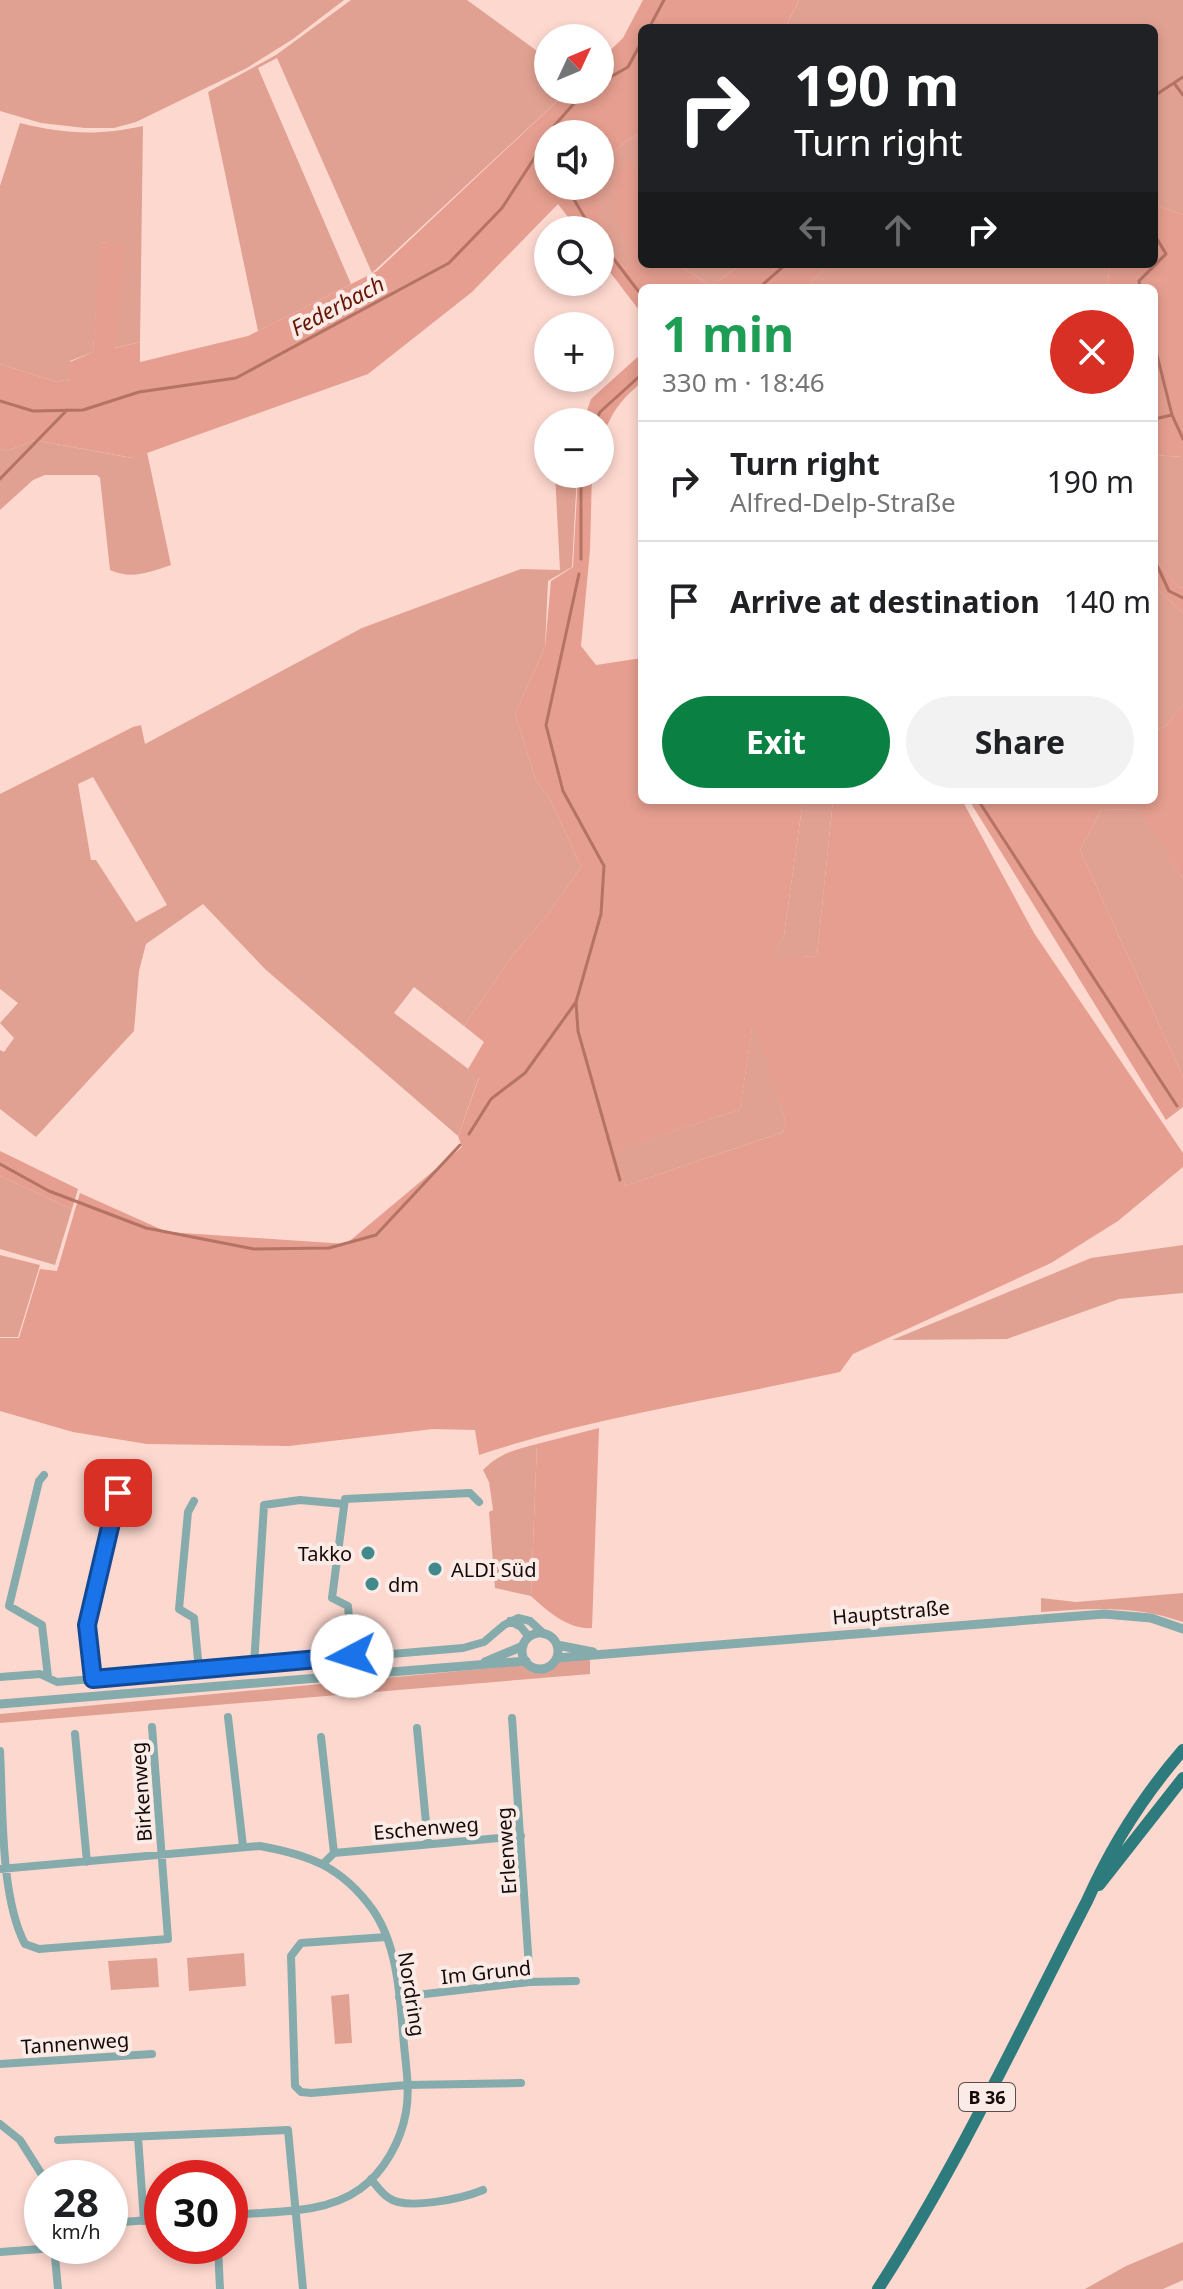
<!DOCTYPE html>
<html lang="en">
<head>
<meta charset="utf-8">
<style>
  body { margin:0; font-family:"Noto Sans",sans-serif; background:#f2f2f2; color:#202124; height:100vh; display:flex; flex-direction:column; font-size:30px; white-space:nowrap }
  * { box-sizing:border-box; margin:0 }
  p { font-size:26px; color:#757577 }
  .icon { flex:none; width:44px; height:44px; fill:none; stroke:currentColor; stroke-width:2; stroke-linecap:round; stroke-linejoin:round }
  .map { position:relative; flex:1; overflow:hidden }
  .side { position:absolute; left:638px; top:284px; width:520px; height:520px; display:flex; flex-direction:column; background:#fff; border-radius:12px; box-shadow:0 4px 12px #0003 }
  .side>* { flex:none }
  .banner { position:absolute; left:638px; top:24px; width:520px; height:244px; border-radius:12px; box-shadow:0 4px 12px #0003; background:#202124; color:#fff; overflow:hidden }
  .needle { width:52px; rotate:46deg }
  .controls { position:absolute; left:534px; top:24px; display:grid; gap:16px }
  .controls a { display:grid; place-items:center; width:80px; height:80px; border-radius:50%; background:#fff; box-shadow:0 4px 12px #0003; font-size:40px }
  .speed { position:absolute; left:24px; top:2160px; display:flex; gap:16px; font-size:40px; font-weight:700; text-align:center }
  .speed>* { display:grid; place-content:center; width:104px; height:104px; border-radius:50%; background:#fff; box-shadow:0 4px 12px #0003; line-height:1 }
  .speed small { font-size:20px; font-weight:400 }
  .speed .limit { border:12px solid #d22; background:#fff; color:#111 }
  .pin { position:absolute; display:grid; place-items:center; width:68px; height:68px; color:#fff; margin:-34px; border-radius:16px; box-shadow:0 4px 12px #0006 }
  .me { position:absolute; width:88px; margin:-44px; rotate:265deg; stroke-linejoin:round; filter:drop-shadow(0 0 6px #0008) }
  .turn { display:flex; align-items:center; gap:28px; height:168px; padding:0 24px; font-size:36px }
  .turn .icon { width:104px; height:104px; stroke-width:2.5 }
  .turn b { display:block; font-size:56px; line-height:68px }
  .lanes { display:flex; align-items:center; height:76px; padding:0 24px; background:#0003; justify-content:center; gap:40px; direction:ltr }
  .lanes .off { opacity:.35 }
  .round { display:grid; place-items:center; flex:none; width:84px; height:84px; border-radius:42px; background:#f2f2f2 }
  .summary { display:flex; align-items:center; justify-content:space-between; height:136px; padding:0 24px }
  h1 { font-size:48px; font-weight:700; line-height:60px; color:#1e9e55 }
  .button { display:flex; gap:16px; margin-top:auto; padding:16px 24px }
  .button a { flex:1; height:92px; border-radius:48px; background:#0b8043; color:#fff; font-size:32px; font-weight:700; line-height:92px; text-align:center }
  .button a+a { background:#f2f2f2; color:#202124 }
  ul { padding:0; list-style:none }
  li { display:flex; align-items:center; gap:24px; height:120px; padding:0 24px; border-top:2px solid #e0e0e0 }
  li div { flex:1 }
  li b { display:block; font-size:30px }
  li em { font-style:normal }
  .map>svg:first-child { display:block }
  .green { fill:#e1a192; fill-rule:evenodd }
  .forest { fill:#e59e8f; fill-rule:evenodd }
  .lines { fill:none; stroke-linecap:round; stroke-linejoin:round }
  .stream { stroke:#b57365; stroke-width:3 }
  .minor { stroke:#86abac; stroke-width:8 }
  .tertiary { stroke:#86abac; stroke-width:9 }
  .primary { stroke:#2e7b7e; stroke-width:12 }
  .route-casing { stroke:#114b97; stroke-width:20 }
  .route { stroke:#1a73e8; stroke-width:14 }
  .poi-dot { fill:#41898c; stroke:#faebe7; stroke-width:3 }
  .labels { text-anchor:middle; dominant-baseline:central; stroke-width:8; stroke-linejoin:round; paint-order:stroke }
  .shield { fill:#faebe7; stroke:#5a4d4a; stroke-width:2 }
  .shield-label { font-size:18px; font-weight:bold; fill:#150907 }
  .poi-label { font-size:20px; fill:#150907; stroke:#faebe7; text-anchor:start }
  .street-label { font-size:20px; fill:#150907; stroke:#faebe7 }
  .water-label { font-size:22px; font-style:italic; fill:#671606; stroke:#faebe7 }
</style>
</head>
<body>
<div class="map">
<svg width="1183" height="2289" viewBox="0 0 1183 2289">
  <rect width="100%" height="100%" fill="#fdd8cf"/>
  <path class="green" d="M0,0h344l-51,39 -46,29 -111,54 -22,6h-29l-44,-5 -41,-12z
    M351,0h116l81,59v31h21l-197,183 -95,-215 -19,10 93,216 -93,47 -50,-239 68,-37z
    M799,0h384v215l-29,-11v-176h-369z
    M20,123c44,11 78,13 123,3l-3,216 -26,6 10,-103 -23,-3 -8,110 -23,9v18l-13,3 -57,-18v-178z
    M642,131v52l-11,-24 -16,36 4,24 18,51 -13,-3c-11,-14 -23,-34 -27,-52 -3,-17 3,-33 3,-50l24,-22z
    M677,264h65l-31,22z
    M829,264h281l-3,24h-301z
    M34,440l98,18 15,-6 24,113c-21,7 -39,15 -61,5l-10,-92 -3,-3h-52l-12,5 -33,30v-61l7,2z
    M1154,455l29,2v130l-4,1 -25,-30z
    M555,474h22l-5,93 -24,14 -3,66 -30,67 21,66 15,21 30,66 -33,47 -35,41 -49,71 -50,-39 -20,26 85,64 -21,59 -193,-167 -62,-65 -57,40 -7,27 -5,60 -98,106 -36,-28v-59l4,2 10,-14 -14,-15 18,-20 -18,-14v-195l133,-67 8,-2 4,19 217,-116 159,-59 39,1zM93,777l74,128 -31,17 -40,-62h-5l-13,-76z
    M1154,586l29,27v92l-18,22 -11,3z
    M803,800h30l-16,156 -47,3 14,-24z
    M1140,809l43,71v197l-103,-227 21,-40z
    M752,1028h4l30,95 -3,9 -158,54 -10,-35 125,-42z
    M0,1176l72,33 -17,56 -55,-16z
    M1183,1245v48l-64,6 -112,40 -115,1 199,-82z
    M0,1255l40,10 -22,72h-18z
    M537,1444l-6,152 -36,-8 -6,-76 4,-2 -4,-28 -6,-12c15,-16 33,-21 54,-26z
    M1183,1593v29c-48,-17 -92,-14 -142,-10v-14l35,4z
    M561,1660h29v14l-590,49v-9l524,-49 21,6z
    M244,1953l2,33 -57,5 -2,-33z
    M157,1958l2,29 -48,3 -3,-29z
    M349,1994l3,49 -17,1 -4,-48z
    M1183,2242v38l-20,9h-78l41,-23z"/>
  <path class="forest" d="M643,0h156l-14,28h-143v103l-18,12 -24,22v-31h-52v52h50c-1,34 5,53 26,81l12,2c-9,-28 -31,-66 -17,-97 2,-5 8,-10 12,-14l11,25v81h35l34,22 31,-22h87l-23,24h-164v26l-42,-55v-29h-22l-20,-26 -86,88 -104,82 -235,84 -99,-18 -27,11 -7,-2v-85l57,18 13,-3v-17l23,-10 7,-110 25,2 -10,104 25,-6v20l108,-26 129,-65 192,-181h31v-30l23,-22z
    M1154,204l29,11v242l-29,-2v-167h-47l3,-24h44z
    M642,353v29c-25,21 -31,32 -42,62v-22h-17l8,-23z
    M578,474h14l-2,76 -9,96 15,19 46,-7v142h161l-19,135 -13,23 46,-2 16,-156h129l72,133 149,220v14l-65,54 -67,42 -198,91 -13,18c-121,27 -244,44 -361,83l-4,-25 -42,-1 -144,17 -142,-2 -74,-12 -73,-21v-73h19l21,-69 17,2 23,-78 87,39 179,12 116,-97 -4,-11 21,-58 -11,-9 16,-27 -20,-16 49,-71 35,-41 33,-47 -30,-66 -15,-21 -21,-66 30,-67 6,-66 22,-14zM755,1028l31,95 -3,9 -158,54 -9,-35 124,-42 12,-80z
    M1154,558l25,30 4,-1v26l-29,-27z
    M1183,705v175l-44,-71 -38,1 -21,40 103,227v30l-17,13 -197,-320h185v-70l11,-3z
    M0,1151l78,38 -6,20 -72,-33z
    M599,1428l-7,200c-23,2 -45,-17 -61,-32l6,-152z"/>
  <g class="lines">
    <path class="stream" d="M649,28l15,-28
      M600,83l28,-16 14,-26
      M1174,83l9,12
      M1154,96l29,-19
      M549,134l5,-8 32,-36
      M543,147l5,9
      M566,186l26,44
      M600,241l42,55
      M759,288l27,-24
      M1140,288l-1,-7 27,-27 -12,-20
      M1154,343l18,72 11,24
      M0,401l33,10 50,-1 56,-18 97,-14 213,-115 53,-55 46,-71
      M1154,419l18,-4
      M595,422l5,-10 42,-38
      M581,474v85
      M0,479l67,-69
      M1154,559l15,32 14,7
      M579,574l-33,151 17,66 41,75 -3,48 -25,88 2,29 42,149
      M978,800l199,306
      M469,1134l22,-35 34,-26 51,-71
      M0,1164l49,27 97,37 108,21 75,-1 47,-13 84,-90"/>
    <path class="minor" d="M44,1475l-5,6 -30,125 33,19 6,52
      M194,1501l-6,11 -9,97 15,9 5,52
      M510,1621l11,6 8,10
      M352,1656l-4,-50 -16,-8 13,-99 125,-6 9,9
      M254,1665l10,-160 36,-5 44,4
      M0,1677l40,-3 17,8 406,-34 21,-6 20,-17 14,-7 12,3 14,13
      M93,1679l-6,-54 31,-132
      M228,1717l15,129
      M512,1718l18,264
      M417,1728l11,116
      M75,1734l12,128
      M321,1737l13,116 -10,10
      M0,1751c3,55 0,146 25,193l14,5 129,-10 -16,-212
      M334,1853l187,-17
      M0,1869l260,-23c50,9 82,21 113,64 26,38 27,91 31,135 2,22 6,45 2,67 -5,29 -22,60 -46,77 -36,26 -88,22 -130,26
      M386,1937l-85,6 -10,13 4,130 6,6 10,1 96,-8 114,-2
      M399,1997l131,-15 46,-1
      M0,2064l152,-10
      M0,2124l20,16 24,38
      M138,2137l6,84
      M58,2140l230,-10 15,159
      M371,2179c5,6 11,15 18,19 17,13 75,0 94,-8
      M110,2223l52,-4
      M54,2246l4,43
      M218,2246l2,43
      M0,2252l54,-4"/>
    <path class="tertiary" d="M522 1651a18 18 0 1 1 36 0a18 18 0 1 1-36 0Z
      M557,1645l36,7
      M557,1658l547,-44 47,4 32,11
      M485,1662l38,-16
      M0,1704l526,-43"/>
    <path class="primary" d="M1099,1885l84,-107
      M878,2289c80,-124 142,-258 209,-388 25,-56 56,-105 96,-151"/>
  </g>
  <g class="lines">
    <g class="route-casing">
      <path id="route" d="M118,1493l-31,132 6,54 259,-23"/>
    </g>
    <use href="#route" class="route"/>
  </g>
  <g class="poi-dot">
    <circle cx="368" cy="1553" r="8"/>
    <circle cx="435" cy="1569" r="8"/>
    <circle cx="372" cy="1584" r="8"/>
  </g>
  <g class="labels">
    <rect class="shield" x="959" y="2083" width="56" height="28" rx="6"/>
    <g class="shield-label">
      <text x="987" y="2097">B 36</text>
    </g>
    <g class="poi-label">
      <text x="352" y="1553" text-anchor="end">Takko</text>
      <text x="451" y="1569">ALDI Süd</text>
      <text x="388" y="1584">dm</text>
    </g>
    <g class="street-label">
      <text transform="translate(891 1612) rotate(-5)">Hauptstraße</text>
      <text transform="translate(141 1792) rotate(-94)">Birkenweg</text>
      <text transform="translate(426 1828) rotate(-5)">Eschenweg</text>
      <text transform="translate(506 1851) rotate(-94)">Erlenweg</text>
      <text transform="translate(486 1972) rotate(-6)">Im Grund</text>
      <text transform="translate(412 1994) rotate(81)">Nordring</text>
      <text transform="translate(75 2043) rotate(-4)">Tannenweg</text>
    </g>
    <g class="water-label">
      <text transform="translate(337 305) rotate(-28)">Federbach</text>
    </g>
  </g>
</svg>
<div class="controls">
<a><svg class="needle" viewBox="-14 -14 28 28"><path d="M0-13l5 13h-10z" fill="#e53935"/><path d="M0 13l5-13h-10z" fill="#757577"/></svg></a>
<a><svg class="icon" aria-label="sound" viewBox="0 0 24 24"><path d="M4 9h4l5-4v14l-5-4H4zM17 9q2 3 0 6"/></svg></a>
<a><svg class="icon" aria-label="search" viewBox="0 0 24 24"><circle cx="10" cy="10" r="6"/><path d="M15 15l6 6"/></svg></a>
<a>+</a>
<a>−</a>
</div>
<div class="speed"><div>28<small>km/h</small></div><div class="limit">30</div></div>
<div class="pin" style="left:118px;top:1493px;background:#d93025"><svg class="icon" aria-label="arrive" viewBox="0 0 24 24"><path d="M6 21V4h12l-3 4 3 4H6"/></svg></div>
<svg class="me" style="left:352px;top:1656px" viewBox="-20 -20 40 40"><circle r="19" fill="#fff"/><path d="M0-13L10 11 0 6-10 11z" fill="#1a73e8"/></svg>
<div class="banner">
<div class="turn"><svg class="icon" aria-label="right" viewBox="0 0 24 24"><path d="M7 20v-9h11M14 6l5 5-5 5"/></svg><div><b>190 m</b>Turn right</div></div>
<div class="lanes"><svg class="icon off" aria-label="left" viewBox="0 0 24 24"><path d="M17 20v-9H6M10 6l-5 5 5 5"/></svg><svg class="icon off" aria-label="ahead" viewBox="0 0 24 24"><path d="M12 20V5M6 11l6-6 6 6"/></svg><svg class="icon" aria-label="right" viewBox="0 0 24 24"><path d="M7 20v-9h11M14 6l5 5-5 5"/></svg></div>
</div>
<section class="side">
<div class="summary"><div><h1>1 min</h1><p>330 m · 18:46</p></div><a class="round" style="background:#d93025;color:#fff"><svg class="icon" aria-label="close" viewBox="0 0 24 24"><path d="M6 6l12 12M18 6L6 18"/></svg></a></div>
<ul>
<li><svg class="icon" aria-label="right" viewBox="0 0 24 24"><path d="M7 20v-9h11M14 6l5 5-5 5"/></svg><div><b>Turn right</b><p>Alfred-Delp-Straße</p></div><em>190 m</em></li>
<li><svg class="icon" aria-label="arrive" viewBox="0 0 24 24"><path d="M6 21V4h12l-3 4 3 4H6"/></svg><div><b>Arrive at destination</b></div><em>140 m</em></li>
</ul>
<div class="button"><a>Exit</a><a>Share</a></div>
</section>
</div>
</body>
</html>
